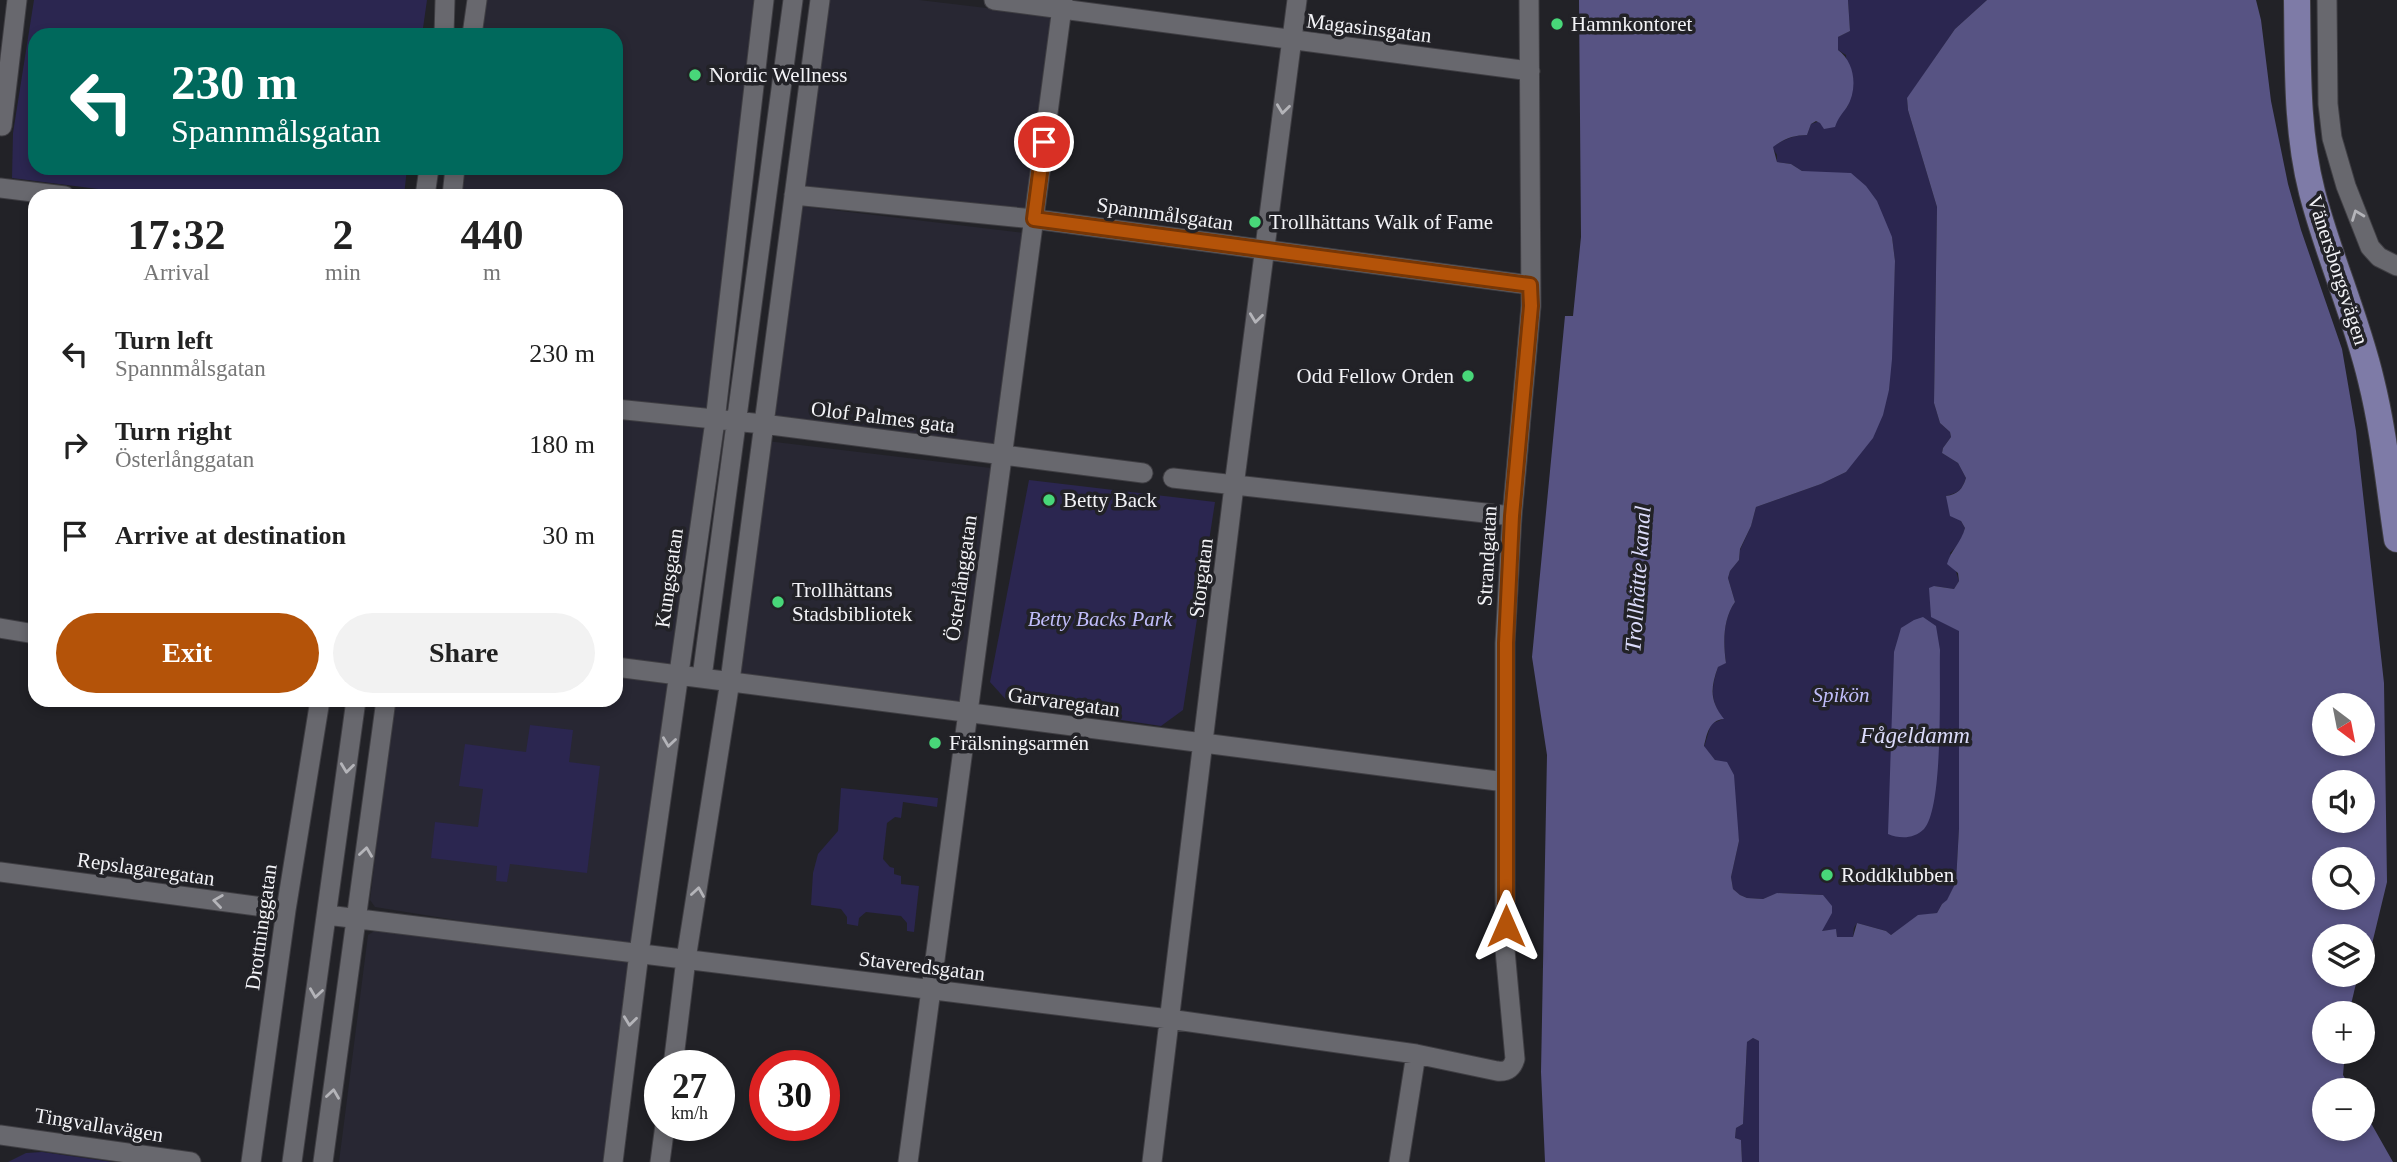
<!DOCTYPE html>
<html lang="en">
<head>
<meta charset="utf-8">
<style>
  body { margin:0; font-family:Georgia,serif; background:#f2f2f2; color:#222; height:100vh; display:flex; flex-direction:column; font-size:26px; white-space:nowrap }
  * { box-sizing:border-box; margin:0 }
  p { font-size:23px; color:#767676 }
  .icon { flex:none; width:38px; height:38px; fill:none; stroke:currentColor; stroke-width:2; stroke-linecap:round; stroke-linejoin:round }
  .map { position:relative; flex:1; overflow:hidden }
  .sheet { position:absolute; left:28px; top:189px; width:595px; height:518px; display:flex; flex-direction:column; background:#fff; border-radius:21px; box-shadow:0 4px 10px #0003 }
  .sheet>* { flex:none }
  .banner { position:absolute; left:28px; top:28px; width:595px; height:147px; border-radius:21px; box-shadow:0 4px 10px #0003; background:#00695c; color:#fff; overflow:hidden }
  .needle { width:46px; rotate:148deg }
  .controls { position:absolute; left:2312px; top:693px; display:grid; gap:14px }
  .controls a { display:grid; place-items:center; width:63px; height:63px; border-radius:50%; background:#fff; box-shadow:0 4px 10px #0003; font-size:35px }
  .speed { position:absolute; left:644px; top:1050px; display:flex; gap:14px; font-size:35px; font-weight:700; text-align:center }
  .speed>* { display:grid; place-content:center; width:91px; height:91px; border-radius:50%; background:#fff; box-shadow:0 4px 10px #0003; line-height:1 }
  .speed small { font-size:18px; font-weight:400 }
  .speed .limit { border:10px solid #d22; background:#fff; color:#111 }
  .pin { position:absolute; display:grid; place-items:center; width:60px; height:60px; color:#fff; margin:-30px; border:4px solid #fff; border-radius:50%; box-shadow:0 2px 7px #0007 }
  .me { position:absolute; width:77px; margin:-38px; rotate:0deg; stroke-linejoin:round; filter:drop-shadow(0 0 5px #0008) }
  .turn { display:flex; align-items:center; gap:24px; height:147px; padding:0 28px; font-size:32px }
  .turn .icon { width:91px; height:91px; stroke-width:2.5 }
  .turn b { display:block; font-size:49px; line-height:60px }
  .eta { display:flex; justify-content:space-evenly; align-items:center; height:119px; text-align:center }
  .eta b { font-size:42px; font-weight:600; line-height:49px }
  .cta { display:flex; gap:14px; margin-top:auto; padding:14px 28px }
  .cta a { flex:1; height:80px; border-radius:42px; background:#b45309; color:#fff; font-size:28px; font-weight:600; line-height:80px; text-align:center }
  .cta a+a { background:#f2f2f2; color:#222 }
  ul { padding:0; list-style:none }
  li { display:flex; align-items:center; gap:21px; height:91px; padding:0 28px }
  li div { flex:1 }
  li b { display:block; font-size:26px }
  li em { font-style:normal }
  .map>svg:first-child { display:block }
  .built { fill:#282733 }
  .green { fill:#2b2650 }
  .water { fill:#575383; fill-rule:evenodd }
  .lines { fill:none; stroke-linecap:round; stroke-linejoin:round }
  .minor-casing { stroke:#3f3e43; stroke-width:21 }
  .major-casing { stroke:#3f3e43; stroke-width:28 }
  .minor { stroke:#68686e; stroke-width:19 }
  .major { stroke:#7e7ba7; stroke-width:26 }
  .oneway { stroke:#b4b4b9 }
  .route-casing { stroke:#753606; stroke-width:18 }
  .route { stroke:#b45309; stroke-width:12 }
  .poi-dot { fill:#48d779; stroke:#222227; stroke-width:2.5 }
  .labels { text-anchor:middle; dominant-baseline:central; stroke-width:7; stroke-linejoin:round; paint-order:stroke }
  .poi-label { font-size:21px; fill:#f3f3f7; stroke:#222227; text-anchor:start }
  .street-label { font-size:21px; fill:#f3f3f7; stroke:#222227 }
  .park-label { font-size:21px; font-style:italic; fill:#c0bdfa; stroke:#222227 }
  .water-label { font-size:23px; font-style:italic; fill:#dcdcfb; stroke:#222227 }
</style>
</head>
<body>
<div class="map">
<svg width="2397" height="1162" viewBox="0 0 2397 1162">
  <rect width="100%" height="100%" fill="#222227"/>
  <path class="built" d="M486,0h271l-44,414 -97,-8v-210h-155l4,-28h151v-133h-134z
    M826,0h93l135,16 -27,194 -223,-23z
    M799,206l225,27 -30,211 -219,-25z
    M616,418l90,11 -34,238 -56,-6z
    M767,441l224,27 -31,236 -222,-27z
    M616,677l56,8 -35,258 -8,5 -254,-41 -5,-7 24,-200h222z
    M376,930l259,28 -23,204h-273l29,-227z"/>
  <path class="green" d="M34,0h393l-5,35h-387v133h372l-3,28h-251l-141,-18 1,-45z
    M1848,0h139l-32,29 -48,70 1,11 29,97 -3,196 6,20 10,9 1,5 -8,11 -1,5 16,10 8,15c-4,12 -8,15 -20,18l19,32 -4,14 -11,11 9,28 -5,8 -20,-3 25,44v198l-3,54 -9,19 -5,3 -5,9 -19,3 -27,19 -5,-4 -29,-8 -3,5 -1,9h-16l-1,-7 -15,1 7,-12 -5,-24 -45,-2 -15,6 -16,-1 -7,-3 -7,-6 -2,-12 8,-36 -3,-22 -21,-59 -11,-13 7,-23 12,-5c-13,-18 -12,-31 -5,-52l8,-5c-3,-20 -3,-43 9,-60l-7,-24 2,-7 9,-11 1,-10 11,-24 5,-19 65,-23 25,-12 43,-82 6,-129 -3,-24 -90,-66 -11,-7 -14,-2v-7l-5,-8c11,-7 22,-12 35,-12l4,-11 28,-9 9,-9 -2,-51 -8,-5v-13l12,-6z
    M1029,480l186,22 -32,208 -22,16 -152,-23 -19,-21z
    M530,725l43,5 -4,32 31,4 -13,107 -77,-9 -3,18 -11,-1 1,-15 -66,-8 4,-36 43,5 5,-38 -24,-3 6,-42 61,8z
    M841,788l97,10 -1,9 -34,-5 -2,16 -6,-1 -8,6 -4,36 7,8 4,1v6l7,2v8l18,2 -5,46 -7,-1v-8l-6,-7 -35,-4 -7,6 -1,8 -11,-2v-7l-6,-8 -30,-4 2,-32 5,-19 20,-23z
    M1753,1038l6,3v121h-17l-1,-22 -6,-2 1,-10 7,-4 4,-82z
    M42,1152l71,10h-105l18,-9z"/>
  <path class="water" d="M1579,0h269l2,31 -12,6v13c17,12 20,39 9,57 -5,7 -9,11 -12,20l-11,2 -4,-6 -4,-2 -5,3 -4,11c-13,0 -24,4 -34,12l4,15 14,2 11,7 49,2 15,13 11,15 15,36 3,24 -3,98 -3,31 -6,25 -10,23 -27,34 -25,12 -65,23 -5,19 -11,23 -1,11 -9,11 -2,7 7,24c-12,17 -12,40 -9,61l-8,4c-8,22 -8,34 6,52 -15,1 -17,15 -20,27l11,14 12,2 7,13 5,66 -8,36 2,12 7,6 7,3 16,1 14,-6 46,2 9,11v7l-10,18 14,-2 1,8h16l4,-14 29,8 5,4 27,-20 19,-2 5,-9 5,-4 9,-18 3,-54v-197l-28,-14 -2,-29 5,-2 20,3 5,-8 -1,-8 -11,-9c4,-14 14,-21 18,-36l-4,-7 -11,-5 -4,-20c12,-2 16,-6 20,-18l-8,-15 -16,-10 1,-5 8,-11 -1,-5 -10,-9 -6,-20 3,-196 -29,-97 -1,-12 48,-69 32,-29h269l5,20 10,81 17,83 13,46 41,119 14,82 28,252 3,199 -15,62 -9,21 -1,-29h-38v39h34l-9,38h-25v39h21l-2,23 9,15h-28v39h38l1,-20 30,53h-634v-121l-6,-3 -6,4 -4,82 -7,4 -1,10 6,2 1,22h-197l-4,-90 6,-317 -15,-98 33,-341h8l8,-79zM2324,705h38v39h-38zM2324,782h38v39h-38zM2324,859h38v39h-38z
    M1923,617l13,9 4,24c-1,34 4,157 -16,179 -10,10 -24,10 -36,5l6,-182 7,-24 13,-8z"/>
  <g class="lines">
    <g class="minor-casing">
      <path id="minor" d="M994,0l536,71
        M2327,0l1,104 4,34 14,48 24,61 9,10 18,9
        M444,35l1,-35
        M472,35l5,-35
        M2,126l15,-126
        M0,188l65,8
        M794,195l240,24 496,66
        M425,196l4,-28
        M452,196l3,-28
        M616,409l147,15 380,49
        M1173,478l339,38
        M0,628l35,6
        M616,667l889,115
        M702,677l91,-677
        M0,872l286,38
        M327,915l842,104 247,35 81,17c10,1 15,-2 18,-12l-10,-109v-307l7,-127 19,-210 -2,-306
        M673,1066l13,-107 44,-278 90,-681
        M0,1135l191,27
        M251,1162l35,-252 34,-210
        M292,1162l64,-462
        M323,1162l63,-462
        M613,1162l26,-209 76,-532 49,-421
        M660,1162l5,-37
        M908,1162l155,-1162
        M1152,1162l82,-676 63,-486
        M1399,1162l17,-108"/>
    </g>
    <g class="major-casing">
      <path id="major" d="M2297,0c1,63 -1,130 15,192 16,63 44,124 59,188 13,52 18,106 26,159"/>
    </g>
    <use href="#minor" class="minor"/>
    <use href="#major" class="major"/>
  </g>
  <defs><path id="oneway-chevron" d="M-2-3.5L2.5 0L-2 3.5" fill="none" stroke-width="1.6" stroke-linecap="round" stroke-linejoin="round" transform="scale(1.75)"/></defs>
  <g class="oneway">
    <use href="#oneway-chevron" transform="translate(1283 109) rotate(97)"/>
    <use href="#oneway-chevron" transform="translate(2357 215) rotate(-111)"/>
    <use href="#oneway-chevron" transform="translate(1256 318) rotate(97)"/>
    <use href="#oneway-chevron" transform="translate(669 742) rotate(98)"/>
    <use href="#oneway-chevron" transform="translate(347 768) rotate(97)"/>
    <use href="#oneway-chevron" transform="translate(366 852) rotate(-82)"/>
    <use href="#oneway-chevron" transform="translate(698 892) rotate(-81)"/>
    <use href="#oneway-chevron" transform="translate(218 901) rotate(-172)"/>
    <use href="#oneway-chevron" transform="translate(316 993) rotate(98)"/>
    <use href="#oneway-chevron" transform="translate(630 1021) rotate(97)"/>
    <use href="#oneway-chevron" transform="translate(333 1094) rotate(-82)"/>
  </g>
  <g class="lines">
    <g class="route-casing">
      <path id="route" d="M1044,142l-10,77 496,66 1,21 -19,210 -6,127v283"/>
    </g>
    <use href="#route" class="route"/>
  </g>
  <g class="poi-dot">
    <circle cx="1557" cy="24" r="7"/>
    <circle cx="695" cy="75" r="7"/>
    <circle cx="1255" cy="222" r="7"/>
    <circle cx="1468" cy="376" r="7"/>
    <circle cx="1049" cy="500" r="7"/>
    <circle cx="778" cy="602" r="7"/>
    <circle cx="935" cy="743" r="7"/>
    <circle cx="1827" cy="875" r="7"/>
  </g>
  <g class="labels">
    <g class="poi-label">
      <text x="1571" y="24">Hamnkontoret</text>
      <text x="709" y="75">Nordic Wellness</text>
      <text x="1269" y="222">Trollhättans Walk of Fame</text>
      <text x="1454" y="376" text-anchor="end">Odd Fellow Orden</text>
      <text x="1063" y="500">Betty Back</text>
      <text x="792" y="590">Trollhättans<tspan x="792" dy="24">Stadsbibliotek</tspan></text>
      <text x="949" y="743">Frälsningsarmén</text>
      <text x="1841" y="875">Roddklubben</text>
    </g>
    <g class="street-label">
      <text transform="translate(1369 28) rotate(7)">Magasinsgatan</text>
      <text transform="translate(1165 214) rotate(8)">Spannmålsgatan</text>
      <text transform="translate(2338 270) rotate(72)">Vänersborgsvägen</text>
      <text transform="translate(883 417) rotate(7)">Olof Palmes gata</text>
      <text transform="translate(1487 556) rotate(-87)">Strandgatan</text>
      <text transform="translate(669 578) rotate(-82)">Kungsgatan</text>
      <text transform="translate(961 578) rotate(-82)">Österlånggatan</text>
      <text transform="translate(1201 578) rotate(-83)">Storgatan</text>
      <text transform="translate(1064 702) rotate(8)">Garvaregatan</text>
      <text transform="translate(146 869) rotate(8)">Repslagaregatan</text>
      <text transform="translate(261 927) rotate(-82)">Drottninggatan</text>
      <text transform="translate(922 966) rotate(7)">Staveredsgatan</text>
      <text transform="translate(99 1125) rotate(9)">Tingvallavägen</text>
    </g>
    <g class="park-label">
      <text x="1100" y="619">Betty Backs Park</text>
      <text x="1841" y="695">Spikön</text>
    </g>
    <g class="water-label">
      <text transform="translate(1638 579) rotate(-86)">Trollhätte kanal</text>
      <text x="1915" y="735">Fågeldamm</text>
    </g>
  </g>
</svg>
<div class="controls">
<a><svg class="needle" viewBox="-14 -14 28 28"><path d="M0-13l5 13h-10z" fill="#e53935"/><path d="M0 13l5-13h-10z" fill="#767676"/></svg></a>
<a><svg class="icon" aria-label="sound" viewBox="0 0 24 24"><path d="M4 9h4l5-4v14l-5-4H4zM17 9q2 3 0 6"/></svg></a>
<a><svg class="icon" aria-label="search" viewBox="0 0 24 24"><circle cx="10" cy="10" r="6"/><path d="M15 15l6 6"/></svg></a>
<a><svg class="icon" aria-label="layers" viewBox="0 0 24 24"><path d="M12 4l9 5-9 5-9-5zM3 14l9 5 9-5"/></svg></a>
<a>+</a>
<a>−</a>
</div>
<div class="speed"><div>27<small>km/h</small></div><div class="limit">30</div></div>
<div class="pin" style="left:1044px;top:142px;background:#d93025"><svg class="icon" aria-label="arrive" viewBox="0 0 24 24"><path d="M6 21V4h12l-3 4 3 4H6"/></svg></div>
<svg class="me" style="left:1506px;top:926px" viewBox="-20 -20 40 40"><path d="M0-17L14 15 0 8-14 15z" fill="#b45309" stroke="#fff" stroke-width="4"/></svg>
<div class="banner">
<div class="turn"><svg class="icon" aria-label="left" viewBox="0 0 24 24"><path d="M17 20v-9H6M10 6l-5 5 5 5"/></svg><div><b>230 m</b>Spannmålsgatan</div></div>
</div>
<section class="sheet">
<div class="eta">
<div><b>17:32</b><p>Arrival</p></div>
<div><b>2</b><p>min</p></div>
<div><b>440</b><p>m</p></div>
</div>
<ul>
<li><svg class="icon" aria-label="left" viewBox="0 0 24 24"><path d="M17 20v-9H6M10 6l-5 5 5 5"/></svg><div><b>Turn left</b><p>Spannmålsgatan</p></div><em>230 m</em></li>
<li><svg class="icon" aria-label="right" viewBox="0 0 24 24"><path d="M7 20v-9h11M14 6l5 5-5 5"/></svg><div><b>Turn right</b><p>Österlånggatan</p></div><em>180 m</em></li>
<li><svg class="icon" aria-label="arrive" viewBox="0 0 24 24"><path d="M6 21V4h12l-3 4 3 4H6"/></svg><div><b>Arrive at destination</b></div><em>30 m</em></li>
</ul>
<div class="cta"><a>Exit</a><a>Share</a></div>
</section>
</div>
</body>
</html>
